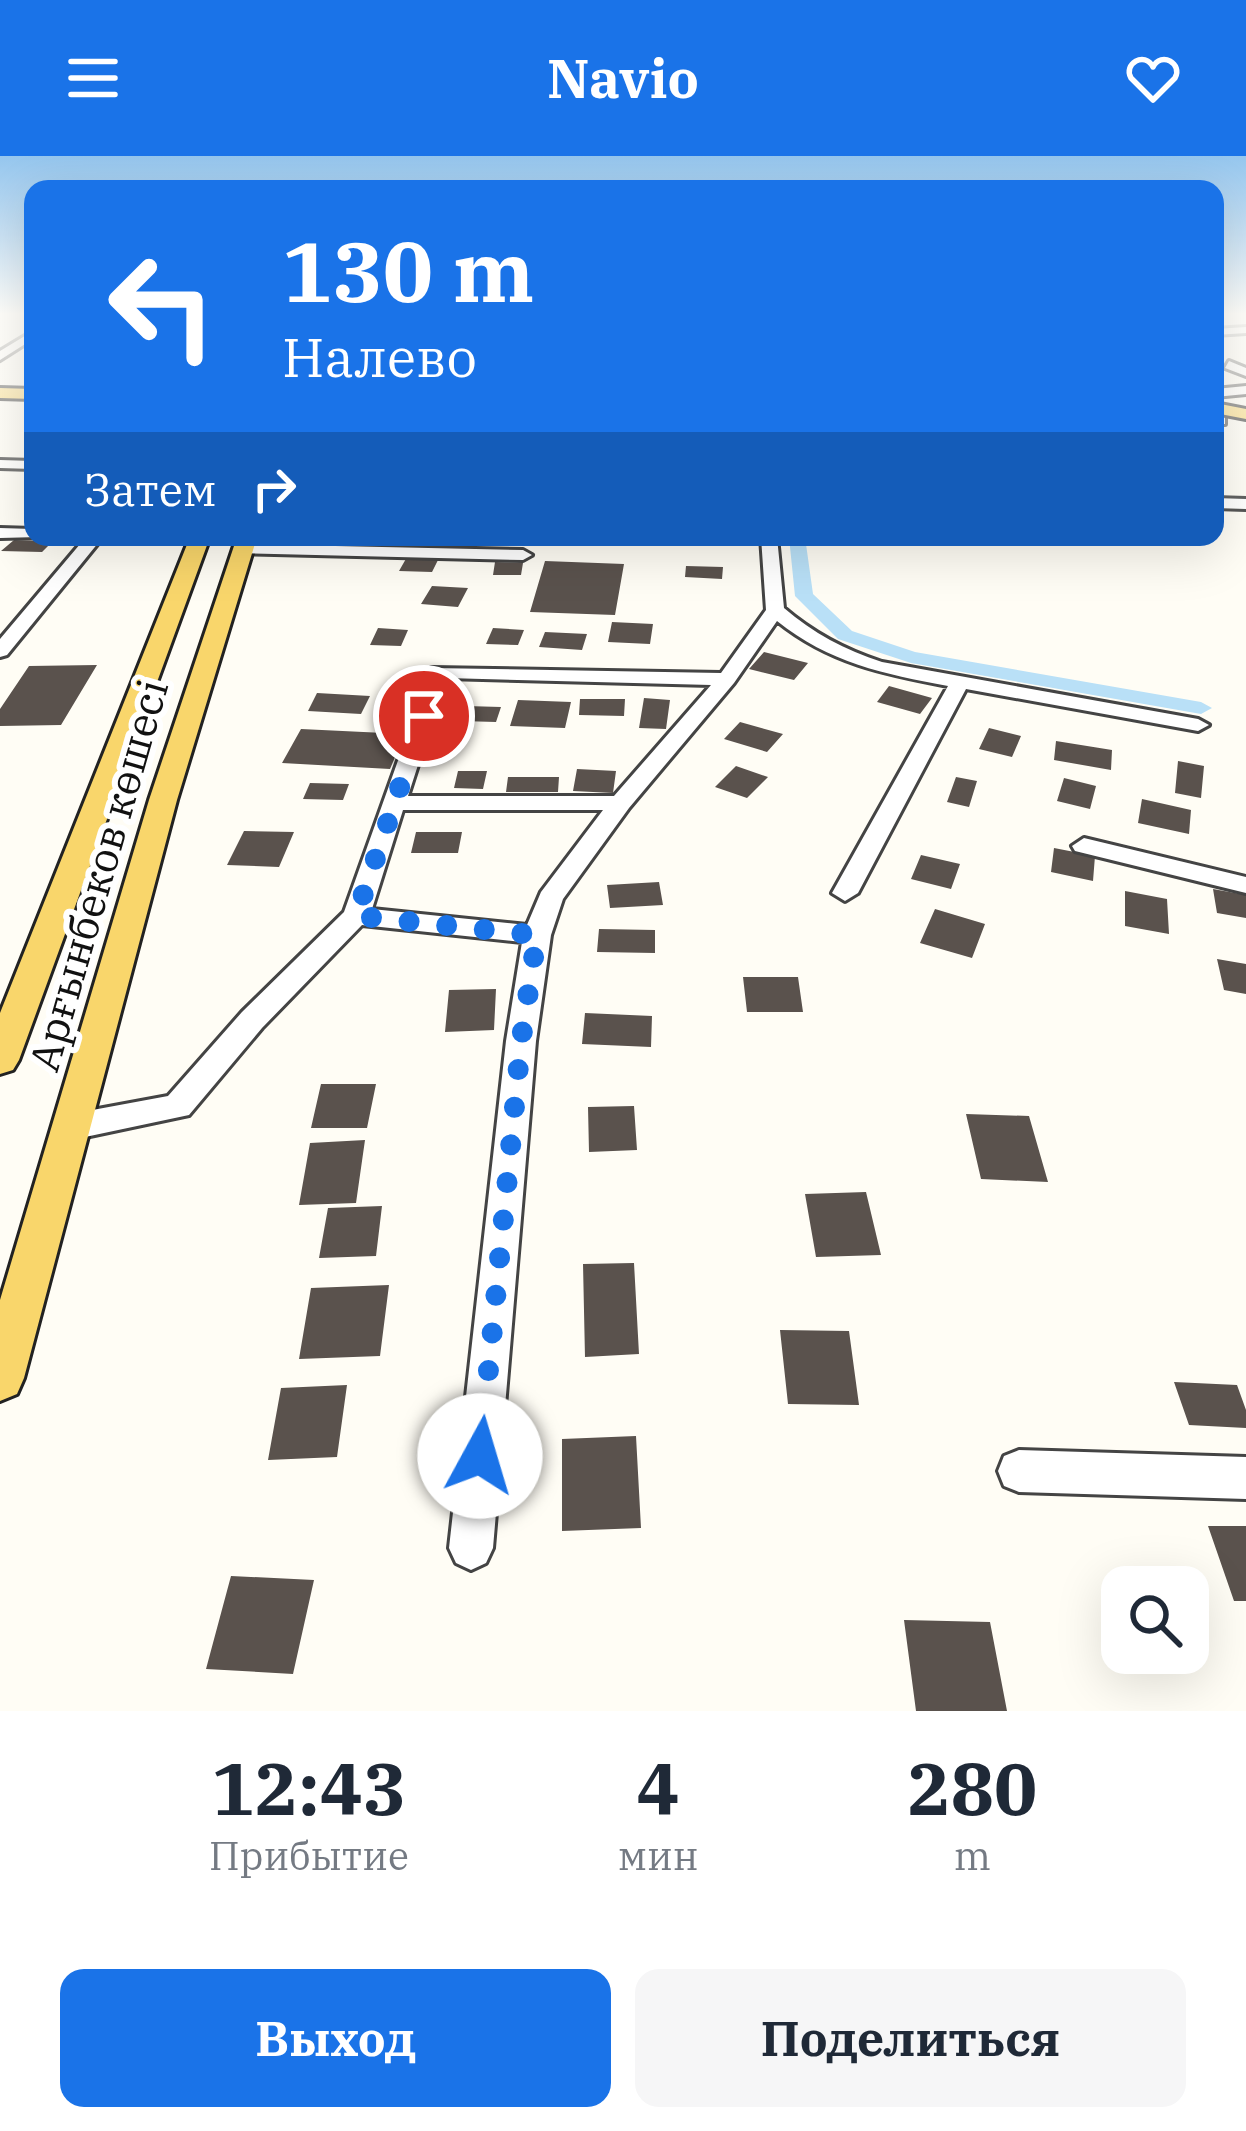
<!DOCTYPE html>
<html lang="ru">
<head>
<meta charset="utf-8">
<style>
  body { margin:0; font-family:"IBM Plex Serif",serif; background:#f6f6f7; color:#1f2937; height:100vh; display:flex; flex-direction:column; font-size:45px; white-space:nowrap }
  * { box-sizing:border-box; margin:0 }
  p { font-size:39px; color:#747a83 }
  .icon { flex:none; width:66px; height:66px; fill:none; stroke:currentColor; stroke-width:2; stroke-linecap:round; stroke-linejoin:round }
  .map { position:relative; height:1555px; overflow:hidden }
  .panel { display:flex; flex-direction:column; background:#fff; flex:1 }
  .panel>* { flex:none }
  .banner { position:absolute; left:24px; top:24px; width:1200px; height:366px; border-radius:24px; box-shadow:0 12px 48px #0002; background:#1a73e8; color:#fff; overflow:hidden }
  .controls { position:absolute; left:1101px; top:1410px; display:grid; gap:24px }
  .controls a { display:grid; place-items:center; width:108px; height:108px; border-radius:24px; background:#fff; box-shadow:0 12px 48px #0002; font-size:60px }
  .pin { position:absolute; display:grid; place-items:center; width:102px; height:102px; color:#fff; margin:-51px; border:6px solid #fff; border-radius:50%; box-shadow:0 3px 12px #0007 }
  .me { position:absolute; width:132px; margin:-66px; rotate:6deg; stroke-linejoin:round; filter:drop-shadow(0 0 9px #0008) }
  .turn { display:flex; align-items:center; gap:42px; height:252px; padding:0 60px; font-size:54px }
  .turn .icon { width:156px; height:156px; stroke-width:2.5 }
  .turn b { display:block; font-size:84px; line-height:102px }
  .then { display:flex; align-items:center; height:114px; padding:0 60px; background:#0003; gap:24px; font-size:45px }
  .eta { display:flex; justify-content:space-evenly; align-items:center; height:204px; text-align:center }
  .eta b { font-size:72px; font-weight:700; line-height:84px }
  .cta { display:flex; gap:24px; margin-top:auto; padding:24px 60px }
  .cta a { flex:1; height:138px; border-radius:24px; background:#1a73e8; color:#fff; font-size:48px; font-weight:700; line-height:138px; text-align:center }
  .cta a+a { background:#f6f6f7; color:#1f2937 }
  header { display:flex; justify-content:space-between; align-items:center; height:156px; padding:0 60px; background:#1a73e8; color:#fff; font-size:54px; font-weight:700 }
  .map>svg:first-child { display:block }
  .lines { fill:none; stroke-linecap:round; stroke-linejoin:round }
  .canal { fill:#b9e0f7; fill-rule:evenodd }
  .building { fill:#5a524d }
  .minor-casing { stroke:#444; stroke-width:6 }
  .major-casing { stroke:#222; stroke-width:6 }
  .minor { fill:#fff; fill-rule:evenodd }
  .major { fill:#f9d66b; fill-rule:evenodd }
  .route { stroke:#1a73e8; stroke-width:21; stroke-dasharray:0 37.8 }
  .labels { text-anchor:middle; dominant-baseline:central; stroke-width:12; stroke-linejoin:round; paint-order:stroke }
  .street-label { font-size:42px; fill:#111; stroke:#fff }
</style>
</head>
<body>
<header><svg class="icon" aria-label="menu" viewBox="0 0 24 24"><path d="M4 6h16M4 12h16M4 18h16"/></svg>Navio<svg class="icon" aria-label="heart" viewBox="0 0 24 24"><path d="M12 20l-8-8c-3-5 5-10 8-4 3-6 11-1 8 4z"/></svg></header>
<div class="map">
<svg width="1246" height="1555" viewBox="0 0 1246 1555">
  <rect width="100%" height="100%" fill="#fffdf5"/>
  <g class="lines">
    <path class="canal" d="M789,381h16l8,57 39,37 63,21 286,50 11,6 -11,6 -290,-51 -73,-24 -43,-43z"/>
  </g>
  <path class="building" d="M14,384l39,1 -11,11 -41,-1z
    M407,401l32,1 -7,14 -33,-1z
    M545,405l79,3 -9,51 -85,-3z
    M495,406l28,1 -2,12h-28z
    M686,410l37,1 -1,12 -37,-2z
    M432,430l36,2 -10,19 -37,-3z
    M612,466l41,2 -3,20 -42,-2z
    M378,472l30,2 -7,16 -31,-1z
    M493,472l31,2 -6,15 -32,-1z
    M545,476l42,2 -5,16 -43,-3z
    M764,496l44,11 -14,17 -45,-11z
    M97,509l-36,60 -61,1v-17l29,-43z
    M889,530l43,12 -12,16 -43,-12z
    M317,537l53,3 -9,18 -53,-3z
    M644,542l26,2 -4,29 -27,-1z
    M580,543h45l-1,17 -45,-1z
    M518,544l53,2 -6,26 -55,-2z
    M466,550l35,1 -5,15 -35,-1z
    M740,566l43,12 -16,18 -43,-13z
    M989,572l32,8 -9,21 -33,-8z
    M301,573l104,5 -15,35 -108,-6z
    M1056,585l56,9 -1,20 -57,-10z
    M1178,605l26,5 -3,32 -26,-5z
    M736,610l32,11 -21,21 -32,-11z
    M577,613l39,2 -3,22 -40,-2z
    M458,615h29l-4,18 -29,-1z
    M508,621h51l-1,15h-52z
    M956,621l21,4 -8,26 -22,-5z
    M1064,622l32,8 -6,23 -33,-8z
    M310,627l39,1 -6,16 -40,-1z
    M1142,643l49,11 -2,24 -51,-11z
    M244,675l50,1 -15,35 -52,-2z
    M416,676h46l-4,21h-47z
    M1054,692l41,8 -2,25 -42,-9z
    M921,699l39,9 -9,25 -40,-10z
    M659,726l4,23 -53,3 -3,-23z
    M1213,733l33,6v23l-29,-5z
    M1125,735l42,8 2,35 -44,-8z
    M935,753l50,15 -13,34 -52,-15z
    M599,773l56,1v23l-58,-1z
    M1217,803l29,5v30l-22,-4z
    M743,821h55l5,35h-56z
    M496,833l-2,41 -49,2 4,-42z
    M585,857l67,3 -1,31 -69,-3z
    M321,928h55l-9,44h-56z
    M634,950l3,44 -48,2 -1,-45z
    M966,958l63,2 19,66 -67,-3z
    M365,984l-9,63 -57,2 11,-62z
    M866,1036l15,63 -65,2 -11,-63z
    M382,1050l-6,50 -57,2 9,-50z
    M634,1107l5,91 -54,3 -2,-93z
    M389,1129l-9,71 -81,3 12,-71z
    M780,1174l69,1 10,74 -71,-1z
    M1174,1226l63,3 9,25v18l-57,-3z
    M347,1229l-10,72 -69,3 13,-72z
    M636,1280l5,92 -79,3v-92z
    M1208,1370h38v75h-12z
    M231,1420l83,4 -21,94 -87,-5z
    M904,1464l86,2 17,89h-91z"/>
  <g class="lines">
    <g class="minor-casing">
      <path id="minor" d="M1246,171v6l-31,2v-6z
        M33,175v8l-33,21v-9z
        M1229,205l17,7v8l-21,-8z
        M1246,230v8l-31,3v-8z
        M1215,258l10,4v6h-10z
        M0,304l33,1v8l-33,-1z
        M1215,342l31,1v10l-31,-1z
        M0,372l33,1v8h6l-39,1z
        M86,381h17l-96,118 -7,2v-18z
        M157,381h51c-11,8 -40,8 -51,0z
        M761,381h16l7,71c29,25 61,42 98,54l316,57 11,6 -11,6 -232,-42 -108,204 -13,8 -13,-8 116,-207c-64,-12 -119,-23 -171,-65l-43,62 -105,125 -66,91 -12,36 -15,106 -43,507 -7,15 -15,7 -15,-7 -7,-15 57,-507 16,-99 -160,-17 -100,103 -73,87 -118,25 -11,-4 -5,-9 5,-9 11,-4 97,-18 74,-84 102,-100 87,-244 290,5 45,-63zM446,522l265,7 -97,111h-206zM403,654h200l-62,82 -14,33 -155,-16z
        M242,388l281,6 9,5 -9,5 -287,-7 -2,-4z
        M1084,682l162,39v16l-171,-42 -3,-5z
        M1019,1294l227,7v42l-227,-7 -15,-6 -6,-15 6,-15z"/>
    </g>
    <g class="major-casing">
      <path id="major" d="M0,232l33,1v10l-33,-1z
        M1215,247l31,6v10l-31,-6z
        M190,381h20l-191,523 -6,10 -13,4v-61z
        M237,381h20l-80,263 -153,578 -7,16 -17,7v-101l149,-500z"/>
    </g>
    <use href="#minor" class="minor"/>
    <use href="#major" class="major"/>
  </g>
  <linearGradient id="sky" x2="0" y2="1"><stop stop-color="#95c6ee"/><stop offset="0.42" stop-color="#fffefa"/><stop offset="1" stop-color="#fffefa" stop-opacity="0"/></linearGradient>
  <rect width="1246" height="376" fill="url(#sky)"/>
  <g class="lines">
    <path class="route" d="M424,560l-68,200 181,19 -16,106 -41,415"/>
  </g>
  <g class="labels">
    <g class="street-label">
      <text transform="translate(98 719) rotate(-74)">Арғынбеков көшесі</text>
    </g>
  </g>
</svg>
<div class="controls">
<a><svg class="icon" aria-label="search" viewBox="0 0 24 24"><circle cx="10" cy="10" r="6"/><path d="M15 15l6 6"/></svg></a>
</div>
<div class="pin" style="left:424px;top:560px;background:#d93025"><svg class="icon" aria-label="arrive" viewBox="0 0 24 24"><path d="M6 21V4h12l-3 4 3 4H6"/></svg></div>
<svg class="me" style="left:480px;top:1300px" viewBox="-20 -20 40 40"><circle r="19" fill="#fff"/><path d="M0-13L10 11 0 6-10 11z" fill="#1a73e8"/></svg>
<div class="banner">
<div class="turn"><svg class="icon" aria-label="left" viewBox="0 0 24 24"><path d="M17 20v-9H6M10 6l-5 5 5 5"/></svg><div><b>130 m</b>Налево</div></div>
<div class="then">Затем<svg class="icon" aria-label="right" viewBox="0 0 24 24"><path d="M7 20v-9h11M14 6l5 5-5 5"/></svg></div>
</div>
</div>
<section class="panel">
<div class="eta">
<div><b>12:43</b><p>Прибытие</p></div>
<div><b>4</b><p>мин</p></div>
<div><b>280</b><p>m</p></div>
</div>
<div class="cta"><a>Выход</a><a>Поделиться</a></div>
</section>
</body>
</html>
